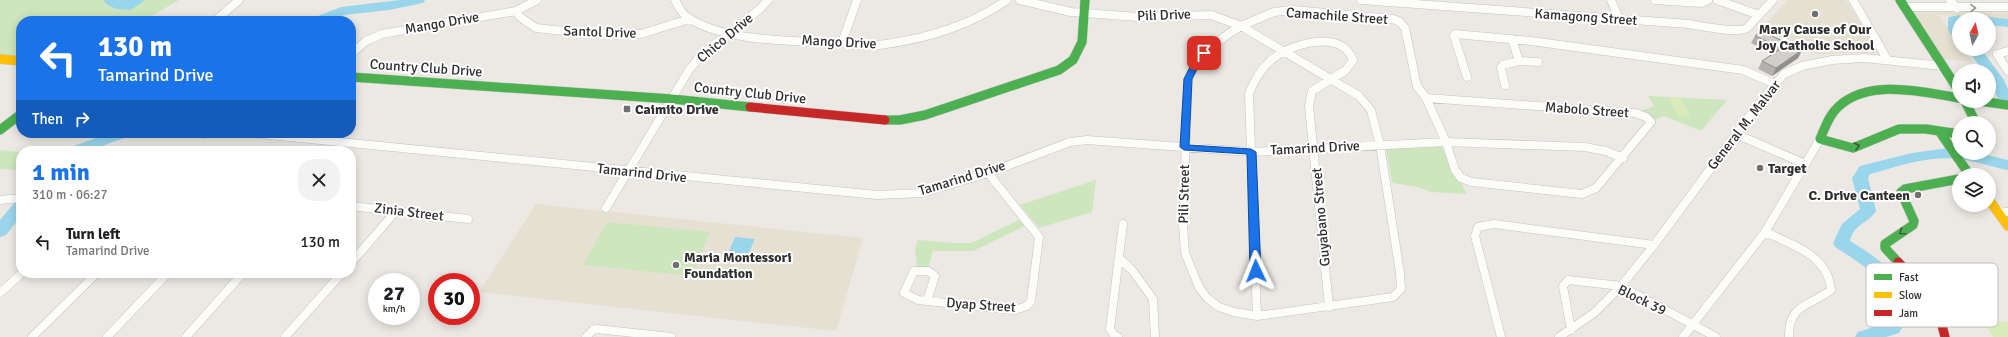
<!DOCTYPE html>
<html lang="en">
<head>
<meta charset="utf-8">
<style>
  body { margin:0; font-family:Signika,sans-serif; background:#f2f2f2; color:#202124; height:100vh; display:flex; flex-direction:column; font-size:15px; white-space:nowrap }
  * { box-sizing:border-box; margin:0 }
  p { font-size:13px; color:#757577 }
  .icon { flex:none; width:22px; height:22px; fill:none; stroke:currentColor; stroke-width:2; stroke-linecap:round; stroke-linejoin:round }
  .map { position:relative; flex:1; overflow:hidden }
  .details { position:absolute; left:16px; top:146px; width:340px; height:132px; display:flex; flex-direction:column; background:#fff; border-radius:16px; box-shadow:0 2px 10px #0003 }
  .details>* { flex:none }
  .top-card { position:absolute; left:16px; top:16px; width:340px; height:122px; border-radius:16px; box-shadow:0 2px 10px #0003; background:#1a73e8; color:#fff; overflow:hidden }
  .needle { width:26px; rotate:8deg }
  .tools { position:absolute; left:1952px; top:12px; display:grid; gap:8px }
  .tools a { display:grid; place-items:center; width:44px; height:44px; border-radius:50%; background:#fff; box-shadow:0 2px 10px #0003; font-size:20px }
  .speed { position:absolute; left:368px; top:273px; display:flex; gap:8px; font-size:20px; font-weight:700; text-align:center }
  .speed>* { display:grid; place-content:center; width:52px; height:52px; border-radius:50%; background:#fff; box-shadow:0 2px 10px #0003; line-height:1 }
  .speed small { font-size:10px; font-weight:400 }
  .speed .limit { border:6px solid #d22; background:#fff; color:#111 }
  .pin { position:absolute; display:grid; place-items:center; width:34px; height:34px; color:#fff; margin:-17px; border-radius:8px; box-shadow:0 2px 6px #0006 }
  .me { position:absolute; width:44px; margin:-22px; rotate:358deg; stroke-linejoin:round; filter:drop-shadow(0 0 3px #0008) }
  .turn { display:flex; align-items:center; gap:14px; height:84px; padding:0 16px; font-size:18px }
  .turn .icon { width:52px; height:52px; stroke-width:2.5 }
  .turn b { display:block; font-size:28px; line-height:34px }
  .then { display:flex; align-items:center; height:38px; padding:0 16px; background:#0003; gap:8px; font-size:15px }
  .round { display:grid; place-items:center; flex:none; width:42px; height:42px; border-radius:16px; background:#f2f2f2 }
  .head { display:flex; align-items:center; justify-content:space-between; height:68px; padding:0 16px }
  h1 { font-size:24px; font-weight:800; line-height:30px; color:#1a73e8 }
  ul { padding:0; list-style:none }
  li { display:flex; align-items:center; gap:12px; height:56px; padding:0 16px }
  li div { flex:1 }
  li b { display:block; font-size:15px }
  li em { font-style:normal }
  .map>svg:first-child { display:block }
  .education { fill:#e6e0d3 }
  .green { fill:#cee6be }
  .pitch { fill:#d9eabb }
  .water { fill:#99d6ec }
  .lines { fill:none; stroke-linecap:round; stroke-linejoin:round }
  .river { fill:#99d6ec; fill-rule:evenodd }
  .street-casing { stroke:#c5c4c5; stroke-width:9 }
  .fast-casing { stroke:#c5c4c5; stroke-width:10 }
  .slow-casing { stroke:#c5c4c5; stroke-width:10 }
  .jam-casing { stroke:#c5c4c5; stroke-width:10 }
  .street { stroke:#fcfcfb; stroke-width:8 }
  .fast { stroke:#4caf50; stroke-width:9 }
  .slow { stroke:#ffc107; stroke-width:9 }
  .jam { stroke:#c62828; stroke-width:9 }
  .wall { fill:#b4b1af }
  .shaded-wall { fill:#92908e }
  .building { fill:#d1cecb; stroke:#92908e }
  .oneway { stroke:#959594 }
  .oneway2 { stroke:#385b3a }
  .route { fill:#1a73e8; stroke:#114b97 }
  .poi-dot { fill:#706f6e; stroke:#fff; stroke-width:1.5 }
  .labels { text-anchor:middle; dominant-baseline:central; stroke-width:4; stroke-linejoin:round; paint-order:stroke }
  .street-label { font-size:14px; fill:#2e2e2e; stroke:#fff }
  .poi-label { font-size:14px; font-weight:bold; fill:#2e2e2e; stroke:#fff; text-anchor:start }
  .key { fill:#fff; stroke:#c0c0c0; stroke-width:1 }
  .key-label { font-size:11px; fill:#2e2e2e }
</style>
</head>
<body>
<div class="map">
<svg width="2008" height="337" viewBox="0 0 2008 337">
  <rect width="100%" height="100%" fill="#ece8e4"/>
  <path class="education" d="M1787,0h59l33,52 -5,2 -24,-1 -32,2 -55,-27z
    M1909,9h99v11l-69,-5 20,28v6h5l9,13 -30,-3z
    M536,204l327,34 -27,93 -357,-39z"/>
  <path class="green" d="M0,0h179l-36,21h-122v35l-21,-1z
    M1648,96l79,4 -26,31 -37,-15 -9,4 -14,-9 13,-5z
    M1441,146l26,48 -36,-2 -13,-5 -26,-4 -6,-35z
    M0,150l21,2v18l-21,-1z
    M1096,180l-4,32 -53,16 -19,-23z
    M1019,220l6,6 -52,25h-40l-5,17 -11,-1 -2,-18 3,-9 36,3h17z
    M607,222l103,10 -18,44 -109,-11z"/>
  <path class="pitch" d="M1668,97l13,1 10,19 -13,-1z
    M1981,320l27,2v15h-15z"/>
  <path class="water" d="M103,0h42l-14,10c-10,0 -22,-1 -28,-10z
    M735,237l20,2 -11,25 -20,-2z"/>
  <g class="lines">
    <path class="river" d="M400,0h25l-2,3 -34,7 -45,5 -15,6h-17l1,-3 28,-11z
      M1959,15l6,4h-6v20l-5,-1 -6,-8v-10l1,-3z
      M1989,17l19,2v8l-19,-2v-6h-5z
      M1967,49h14l23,31 4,9v20l-5,-1 -2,-3 -12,-26v-8h-6z
      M110,133h22l-2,3 -42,15h-22l2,-3z
      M1948,148l11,1v4h19l30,7v10c-17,-3 -32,-9 -49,-11 -30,-4 -60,7 -89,15l-2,4 8,33c-8,13 -22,12 -26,30 18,11 42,25 50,46 5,12 2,28 2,41l-3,5 -13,4h-31l3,-5 26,-8c1,-11 4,-27 -1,-37 -7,-15 -34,-31 -48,-40l-2,-4 9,-19 18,-15 -8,-31 8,-12 52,-13z
      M21,201v15l-15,19 -6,2v-17l15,-18z"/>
    <g class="street-casing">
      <path id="street" d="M675,0c3,6 6,13 12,17 36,25 108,24 151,26 16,1 32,4 48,1 43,-6 85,-19 121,-44
        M1020,0l51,12 67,5 73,-2 30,11 33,-14 19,-2 100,9 7,3 5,6 12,58 9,12
        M1361,0l328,24c14,2 46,10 58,4l26,-28
        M1611,0l8,19
        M1655,0l46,3 7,-3
        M1717,0l42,15
        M1853,0l34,59
        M1950,0l7,8
        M1906,7h102
        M516,11l4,6 16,11 46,5 59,1 48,-15
        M215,21l24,-21
        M1241,26l118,70 12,14 9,35 20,128 1,16 -8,8 -136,19 -23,-4 -15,-5 -12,-9 -8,-11 -14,-34 -2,-28 5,-146c13,-25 29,-39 53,-53z
        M1512,39l7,22 19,1
        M842,43l15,-43
        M2008,51l-11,3 11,17
        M351,54l15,-13 16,-7 134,-23 21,-11
        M1467,77l-13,-41 1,-2 76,7 212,29 32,14
        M1505,85l-4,-17 2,-3 16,-4
        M1426,98l209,15 11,4 5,5 -55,66 -14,6 -110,-12 -11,-4 -6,-8 -9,-28z
        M250,133l627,62 45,-2 66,-20 82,-31 17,-2 164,12 195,-10 139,5 21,4 17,7
        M203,134l7,-1
        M1736,134l69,30
        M0,200l21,-2
        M351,206l117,13
        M606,208l83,-138 13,-16 58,-45 8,-9
        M1997,211l11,1
        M1765,232c28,13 63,23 66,58 -22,16 -43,15 -42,47
        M1119,258l13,12 21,29 2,38
        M351,263l46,-53
        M0,293l22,-20
        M927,301l8,-25 -7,-5h-14l-10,22 14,7 96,10 13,-4 4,-5 8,-64 -51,-64
        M1257,316l-8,-222c5,-13 11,-24 21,-33 19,-17 71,-33 83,-1l-7,10 -34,21 -3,15 20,201
        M1571,330l-8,-44 5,-6 53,6 95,51
        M32,337l65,-64
        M107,337l61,-64
        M186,337l57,-64
        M285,337l57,-64
        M586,337l7,-7 4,-1 74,8
        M1118,337l-4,-2 -4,-6 13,-105
        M1501,337l-26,-101 3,-9 16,-3 160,21
        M1559,337l35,-24 27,-27 33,-41 102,-138 28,-33 18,-8 30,-6 32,-2 79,8
        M1683,337l82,-105 55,-93"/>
    </g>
    <g class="fast-casing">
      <path id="fast" d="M1900,0l59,91
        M351,77l321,22 78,8
        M1959,98c-37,-6 -90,-20 -121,9 -9,8 -13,21 -18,32l33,9 46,-19h27l33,5
        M1965,101l11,22
        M1979,101l29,4
        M885,120h15l25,-5 134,-45 14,-10 9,-18 3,-42
        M0,130l21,-16
        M1939,131l20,29
        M1961,163l9,12
        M1898,262l-13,-14v-4l28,-19 1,-4 -13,-29 4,-3 54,-10"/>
    </g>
    <g class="slow-casing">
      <path id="slow" d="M0,59l21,2
        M1989,200l19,26"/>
    </g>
    <g class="jam-casing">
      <path id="jam" d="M750,107l135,13
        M1898,262l30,29 10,19 7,27"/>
    </g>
    <use href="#street" class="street"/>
    <use href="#fast" class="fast"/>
    <use href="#slow" class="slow"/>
    <use href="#jam" class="jam"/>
  </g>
  <path class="wall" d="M1755,36l47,14 -4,8 -26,18 -14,-7 4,-8 11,-7 -22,-11z"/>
  <path class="shaded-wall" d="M1802,50l-4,8 -26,18 4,-8z"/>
  <path class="building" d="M1761,31l41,19 -26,18 -14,-7 20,-13 -27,-12z"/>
  <defs><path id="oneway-chevron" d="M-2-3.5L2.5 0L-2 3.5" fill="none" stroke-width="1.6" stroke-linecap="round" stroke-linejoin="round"/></defs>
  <use class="oneway" href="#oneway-chevron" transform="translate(1973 8) rotate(-1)"/>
  <g class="oneway2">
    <use href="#oneway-chevron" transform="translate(1857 146) rotate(-14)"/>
    <use href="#oneway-chevron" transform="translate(1902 232) rotate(145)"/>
  </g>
  <path class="route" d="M1201,51l7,2 -8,10 -8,16 -3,66 62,4 5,3 5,119 -5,4 -6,-4 -3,-117 -63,-4 -4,-3 4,-68 8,-16z"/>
  <g class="poi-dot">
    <circle cx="1815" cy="14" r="4"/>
    <rect x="623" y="105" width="8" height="8" rx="2"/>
    <circle cx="1760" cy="168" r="4"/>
    <circle cx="1918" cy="195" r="4"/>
    <circle cx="676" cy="265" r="4"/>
  </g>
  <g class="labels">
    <g class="street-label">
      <text transform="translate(1164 15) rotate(-2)">Pili Drive</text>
      <text transform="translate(1337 16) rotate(4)">Camachile Street</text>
      <text transform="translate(1586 17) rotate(4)">Kamagong Street</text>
      <text transform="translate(442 23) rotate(-10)">Mango Drive</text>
      <text transform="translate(600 32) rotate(2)">Santol Drive</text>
      <text transform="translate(725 38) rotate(-40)">Chico Drive</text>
      <text transform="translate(839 42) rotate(3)">Mango Drive</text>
      <text transform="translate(426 68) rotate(4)">Country Club Drive</text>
      <text transform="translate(750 93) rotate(6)">Country Club Drive</text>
      <text transform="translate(1587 110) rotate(4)">Mabolo Street</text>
      <text transform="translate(1744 125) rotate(-52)">General M. Malvar</text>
      <text transform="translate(1315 148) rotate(-3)">Tamarind Drive</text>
      <text transform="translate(642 173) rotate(6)">Tamarind Drive</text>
      <text transform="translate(962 178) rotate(-17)">Tamarind Drive</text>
      <text transform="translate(1184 194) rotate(-89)">Pili Street</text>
      <text transform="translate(409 212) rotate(7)">Zinia Street</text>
      <text transform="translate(1321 217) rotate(-95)">Guyabano Street</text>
      <text transform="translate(1642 300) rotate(26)">Block 39</text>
      <text transform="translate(981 305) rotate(4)">Dyap Street</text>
    </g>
    <g class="poi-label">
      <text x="1815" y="29" text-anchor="middle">Mary Cause of Our<tspan x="1815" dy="16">Joy Catholic School</tspan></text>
      <text x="635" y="109">Caimito Drive</text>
      <text x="1768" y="168">Target</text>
      <text x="1910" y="195" text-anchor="end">C. Drive Canteen</text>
      <text x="684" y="257">Maria Montessori<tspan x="684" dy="16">Foundation</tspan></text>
    </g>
  </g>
  <rect x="1866" y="263" width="132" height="64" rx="6" class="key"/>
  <rect x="1874" y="274" width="18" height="6" fill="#4caf50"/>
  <rect x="1874" y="292" width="18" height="6" fill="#ffc107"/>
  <rect x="1874" y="310" width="18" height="6" fill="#c62828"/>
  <g class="key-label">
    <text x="1899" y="281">Fast</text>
    <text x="1899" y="299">Slow</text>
    <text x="1899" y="317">Jam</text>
  </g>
</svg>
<div class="tools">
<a><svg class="needle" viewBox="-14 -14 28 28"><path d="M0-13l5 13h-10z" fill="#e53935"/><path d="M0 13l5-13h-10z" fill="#757577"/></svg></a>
<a><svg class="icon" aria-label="sound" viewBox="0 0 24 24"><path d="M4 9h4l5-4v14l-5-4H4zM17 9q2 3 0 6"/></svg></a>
<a><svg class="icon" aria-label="search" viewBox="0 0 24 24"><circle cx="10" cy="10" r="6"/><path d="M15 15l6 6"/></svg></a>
<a><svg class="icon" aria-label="layers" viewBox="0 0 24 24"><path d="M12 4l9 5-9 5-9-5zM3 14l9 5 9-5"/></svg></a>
</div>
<div class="speed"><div>27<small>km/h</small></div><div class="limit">30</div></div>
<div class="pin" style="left:1204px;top:53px;background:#d93025"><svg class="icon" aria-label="arrive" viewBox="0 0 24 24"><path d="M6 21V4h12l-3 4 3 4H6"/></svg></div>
<svg class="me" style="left:1256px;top:271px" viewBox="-20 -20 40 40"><path d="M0-17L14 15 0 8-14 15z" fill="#1a73e8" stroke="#fff" stroke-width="4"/></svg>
<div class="top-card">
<div class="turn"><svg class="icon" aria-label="left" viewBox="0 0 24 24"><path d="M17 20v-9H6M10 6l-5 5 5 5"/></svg><div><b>130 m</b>Tamarind Drive</div></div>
<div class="then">Then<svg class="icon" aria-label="right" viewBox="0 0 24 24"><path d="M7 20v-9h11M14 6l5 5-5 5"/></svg></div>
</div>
<section class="details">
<div class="head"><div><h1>1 min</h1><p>310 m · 06:27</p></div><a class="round"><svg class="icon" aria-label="close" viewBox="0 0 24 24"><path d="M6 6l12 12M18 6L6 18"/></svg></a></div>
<ul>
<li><svg class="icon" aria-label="left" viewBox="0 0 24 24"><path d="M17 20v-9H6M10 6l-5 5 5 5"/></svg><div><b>Turn left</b><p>Tamarind Drive</p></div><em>130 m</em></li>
</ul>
</section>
</div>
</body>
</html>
